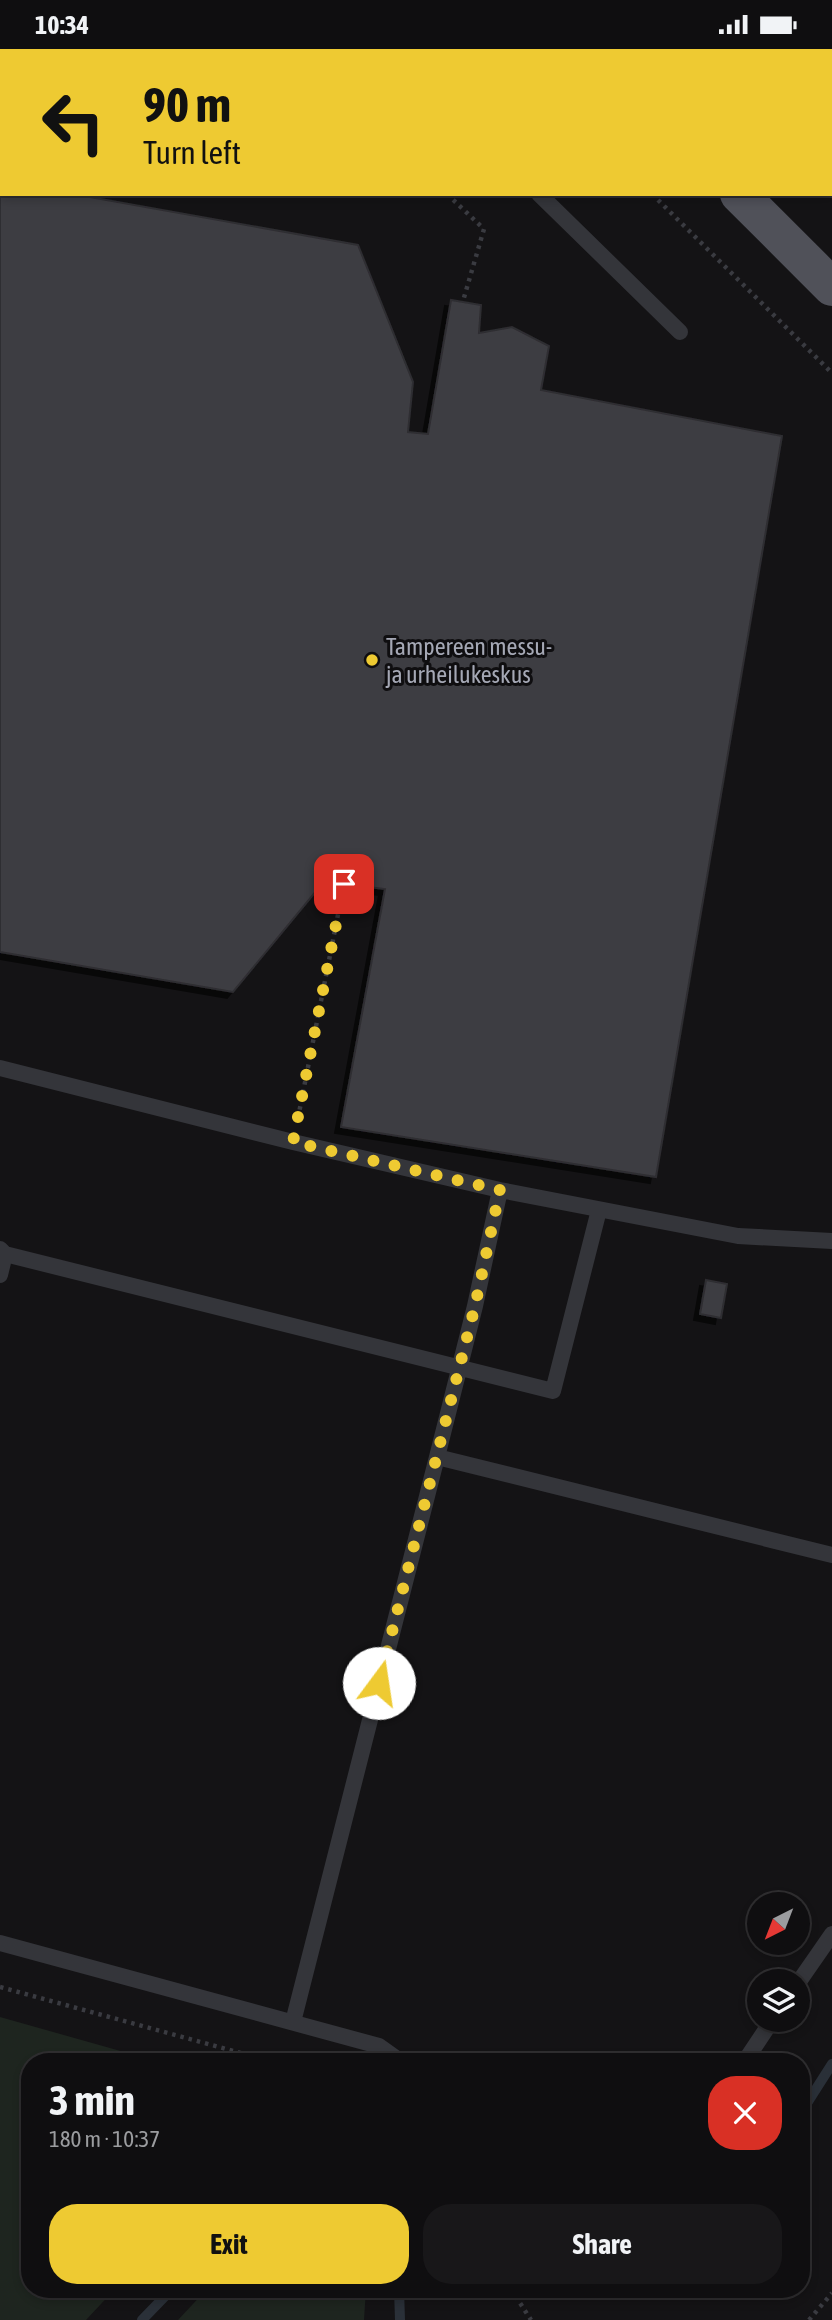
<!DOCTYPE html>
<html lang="en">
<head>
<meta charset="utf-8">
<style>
  body { margin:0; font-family:"Asap Condensed",sans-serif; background:#181719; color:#f1f3f6; height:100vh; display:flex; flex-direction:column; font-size:26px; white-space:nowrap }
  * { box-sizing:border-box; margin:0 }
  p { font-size:23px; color:#9b9c9f }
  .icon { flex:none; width:38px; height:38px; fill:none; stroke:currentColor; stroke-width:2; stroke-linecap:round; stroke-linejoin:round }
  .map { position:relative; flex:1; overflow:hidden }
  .drawer { position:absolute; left:21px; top:2004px; width:789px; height:245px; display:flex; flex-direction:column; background:#0f0e10; border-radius:28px; box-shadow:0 4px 10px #0003,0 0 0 2px #2f2e30 }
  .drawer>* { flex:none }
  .banner { position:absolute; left:0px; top:0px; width:833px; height:147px; box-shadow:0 4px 10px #0003,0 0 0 2px #2f2e30; background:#eeca32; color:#111; overflow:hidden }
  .needle { width:46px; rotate:222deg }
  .controls { position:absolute; left:747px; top:1843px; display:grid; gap:14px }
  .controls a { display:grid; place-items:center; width:63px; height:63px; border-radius:50%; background:#0f0e10; box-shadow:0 4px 10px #0003,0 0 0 2px #2f2e30; font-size:35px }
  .pin { position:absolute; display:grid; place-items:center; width:60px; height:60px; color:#fff; margin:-30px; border-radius:14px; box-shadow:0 4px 10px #0006 }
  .me { position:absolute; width:77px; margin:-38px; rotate:14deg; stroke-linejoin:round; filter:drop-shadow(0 0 5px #0008) }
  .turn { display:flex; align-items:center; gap:24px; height:147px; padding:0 28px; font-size:32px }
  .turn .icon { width:91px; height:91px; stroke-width:2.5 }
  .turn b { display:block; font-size:49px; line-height:60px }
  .round { display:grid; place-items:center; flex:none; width:74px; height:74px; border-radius:28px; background:#181719 }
  .head { display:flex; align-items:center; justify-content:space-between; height:119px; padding:0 28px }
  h1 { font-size:42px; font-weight:700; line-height:52px }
  .action { display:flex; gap:14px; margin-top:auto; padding:14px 28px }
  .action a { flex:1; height:80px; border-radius:28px; background:#eeca32; color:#111; font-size:28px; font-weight:700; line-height:80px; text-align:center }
  .action a+a { background:#181719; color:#f1f3f6 }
  .status { display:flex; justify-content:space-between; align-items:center; height:49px; padding:0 35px; background:#0f0e10; direction:ltr }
  .status svg { height:19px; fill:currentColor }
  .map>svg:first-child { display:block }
  .green { fill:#1e251f }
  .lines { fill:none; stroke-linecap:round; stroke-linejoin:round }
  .stream { stroke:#2a3038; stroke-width:10 }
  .building { fill:#3e3d42; stroke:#2e2d31; stroke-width:2; filter:url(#shadow) }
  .path { stroke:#3a3b41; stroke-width:4.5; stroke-dasharray:3.5 5; stroke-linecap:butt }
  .service { stroke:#34353a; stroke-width:16 }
  .primary { stroke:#505159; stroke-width:38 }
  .route { stroke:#eeca32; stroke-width:12; stroke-dasharray:0 21.6 }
  .poi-dot { fill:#eeca32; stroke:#0f0e10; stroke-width:2.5 }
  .labels { text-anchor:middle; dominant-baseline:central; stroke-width:6; stroke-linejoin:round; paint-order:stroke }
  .poi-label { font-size:24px; fill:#a5a8b5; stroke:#0f0e10; text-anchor:start }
</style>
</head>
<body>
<div class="status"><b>10:34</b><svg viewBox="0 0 49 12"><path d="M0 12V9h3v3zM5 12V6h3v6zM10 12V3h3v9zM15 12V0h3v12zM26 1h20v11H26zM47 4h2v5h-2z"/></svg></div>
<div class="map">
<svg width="832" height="2271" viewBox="0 0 832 2271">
  <defs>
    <filter id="shadow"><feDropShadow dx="-6" dy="6" stdDeviation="0" flood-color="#0009"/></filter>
  </defs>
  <rect width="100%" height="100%" fill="#141315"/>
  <path class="green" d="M0,1968l156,44h-126v228h85l-29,31h-86z
    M207,2240h159l-2,31h-186z"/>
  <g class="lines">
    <path class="stream" d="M802,2062l30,-47
      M399,2240l1,31
      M142,2271l30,-31"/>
  </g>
  <path class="building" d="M0,0h98l-96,2 -2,47z
    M0,62l2,83h71l285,51 55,137 -5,50 20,2 23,-134 30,5 -2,28 33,-6 37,19 -8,44 241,46 -126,741 -315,-50 44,-238 -41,-5 -27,6 -84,102 -233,-40z
    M706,1231l21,4 -6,34 -21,-4z"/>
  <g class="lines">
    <path class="path" d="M295,0l2,2
      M502,0l2,2
      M447,145l37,35 -21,72
      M652,145l180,179
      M298,1069l46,-234
      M0,1938l270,74
      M511,2240l20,31
      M809,2271l23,-27"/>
    <path class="service" d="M386,0l2,2
      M539,2l2,-2
      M539,145l141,138
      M0,1019l293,74 207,48 238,46 94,5
      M500,1141l-25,116 -38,151 395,98
      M0,1200l5,5 -5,21
      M5,1205l548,137 46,-181
      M0,1894l379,103 21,15
      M798,1934l34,-49
      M293,1973l144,-565
      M745,2012l28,-42"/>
    <path class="primary" d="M588,0l2,2
      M739,145l93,93"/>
  </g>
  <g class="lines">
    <path class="route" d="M344,835l-51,258 207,48 -25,116 -96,377"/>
  </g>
  <circle class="poi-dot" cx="372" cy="611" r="7"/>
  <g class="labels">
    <g class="poi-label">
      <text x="386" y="597">Tampereen messu-<tspan x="386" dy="28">ja urheilukeskus</tspan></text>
    </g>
  </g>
</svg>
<div class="controls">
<a><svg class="needle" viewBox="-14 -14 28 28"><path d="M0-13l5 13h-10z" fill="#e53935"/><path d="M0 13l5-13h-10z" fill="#9b9c9f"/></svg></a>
<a><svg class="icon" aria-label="layers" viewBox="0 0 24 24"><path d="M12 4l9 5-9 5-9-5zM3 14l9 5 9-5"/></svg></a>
</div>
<div class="pin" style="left:344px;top:835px;background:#d93025"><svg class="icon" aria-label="arrive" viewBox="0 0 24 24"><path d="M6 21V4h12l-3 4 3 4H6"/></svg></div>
<svg class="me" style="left:379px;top:1634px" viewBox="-20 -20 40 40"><circle r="19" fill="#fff"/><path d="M0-13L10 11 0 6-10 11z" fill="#eeca32"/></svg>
<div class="banner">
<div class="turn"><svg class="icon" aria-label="left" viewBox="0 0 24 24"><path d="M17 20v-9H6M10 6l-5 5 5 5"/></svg><div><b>90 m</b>Turn left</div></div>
</div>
<section class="drawer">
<div class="head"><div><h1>3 min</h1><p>180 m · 10:37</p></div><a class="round" style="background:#d93025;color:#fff"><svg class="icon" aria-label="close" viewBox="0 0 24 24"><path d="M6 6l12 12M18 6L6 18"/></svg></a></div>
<div class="action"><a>Exit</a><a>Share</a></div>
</section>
</div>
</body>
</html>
